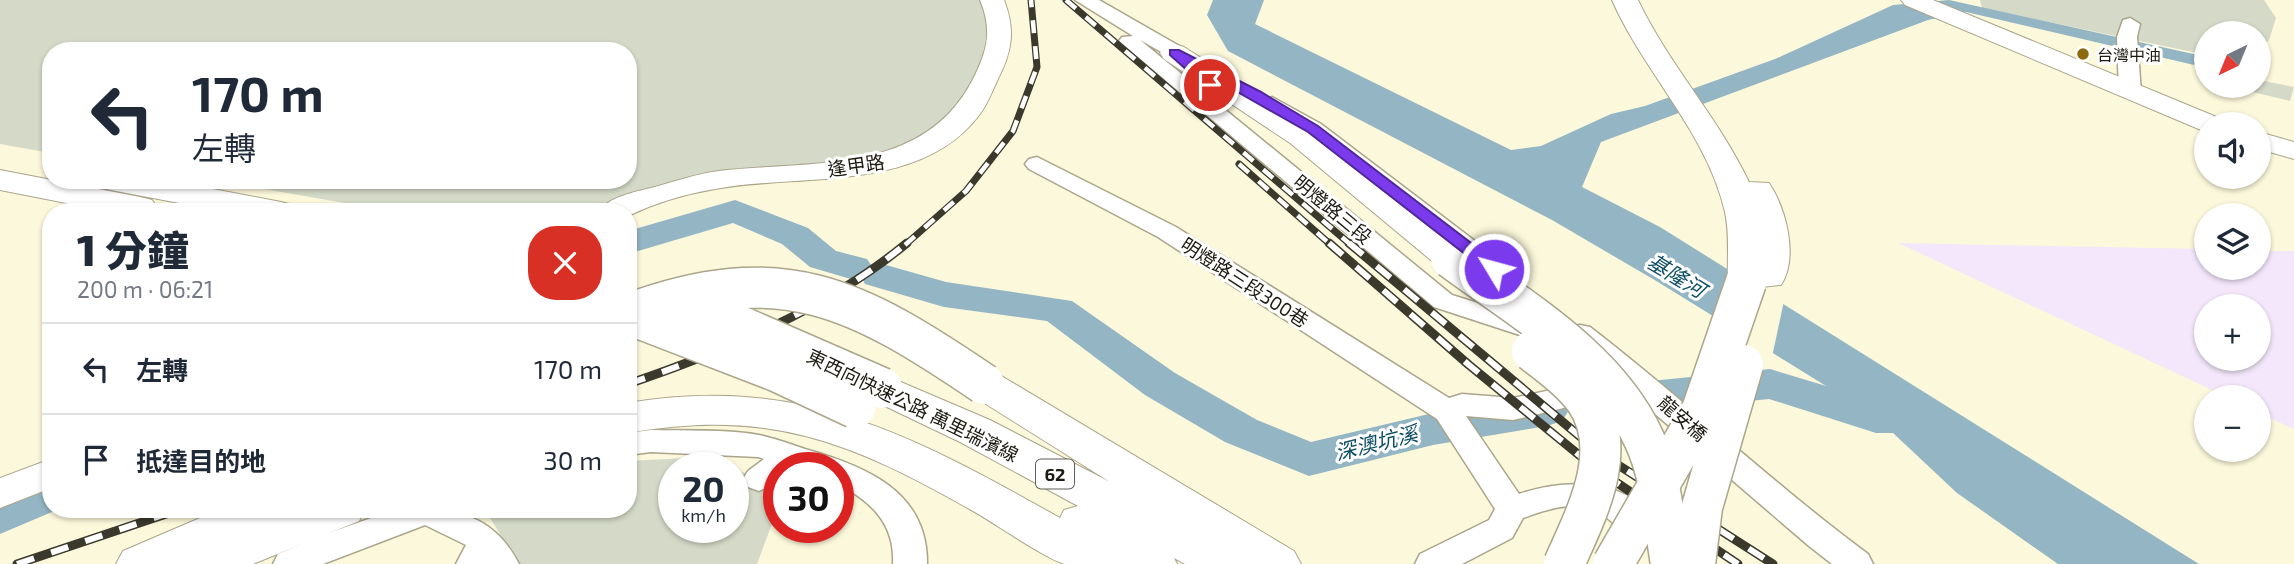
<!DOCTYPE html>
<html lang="zh-TW">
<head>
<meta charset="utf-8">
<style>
  body { margin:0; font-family:"Exo 2","Noto Sans TC",sans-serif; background:#f6f6f7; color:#1f2937; height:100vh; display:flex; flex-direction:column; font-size:26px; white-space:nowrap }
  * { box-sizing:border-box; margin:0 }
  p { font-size:23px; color:#747a83 }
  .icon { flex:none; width:38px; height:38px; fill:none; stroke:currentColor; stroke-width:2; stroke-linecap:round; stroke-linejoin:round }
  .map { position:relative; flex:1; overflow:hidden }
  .panel { position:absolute; left:42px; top:203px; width:595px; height:315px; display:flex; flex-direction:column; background:#fff; border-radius:28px; box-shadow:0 2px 5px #0004 }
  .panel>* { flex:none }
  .hud { position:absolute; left:42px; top:42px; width:595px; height:147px; border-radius:28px; box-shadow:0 2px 5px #0004; background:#fff; color:#1f2937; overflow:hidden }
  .needle { width:46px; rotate:223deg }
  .controls { position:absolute; left:2194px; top:21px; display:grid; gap:14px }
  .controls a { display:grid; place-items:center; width:77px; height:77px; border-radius:50%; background:#fff; box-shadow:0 2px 5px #0004; font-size:35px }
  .speed { position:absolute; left:658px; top:452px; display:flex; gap:14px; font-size:35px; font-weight:700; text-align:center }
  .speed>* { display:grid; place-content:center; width:91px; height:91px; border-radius:50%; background:#fff; box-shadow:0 2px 5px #0004; line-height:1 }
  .speed small { font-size:18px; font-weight:400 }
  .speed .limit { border:10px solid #d22; background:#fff; color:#111 }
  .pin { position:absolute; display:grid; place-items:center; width:60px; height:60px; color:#fff; margin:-30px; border:4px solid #fff; border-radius:50%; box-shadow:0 2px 7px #0007 }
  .me { position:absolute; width:77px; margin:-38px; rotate:307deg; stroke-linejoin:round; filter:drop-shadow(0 0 5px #0008) }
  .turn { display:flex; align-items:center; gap:24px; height:147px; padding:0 35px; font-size:32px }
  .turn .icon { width:91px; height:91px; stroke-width:2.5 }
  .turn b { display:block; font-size:49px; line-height:60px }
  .round { display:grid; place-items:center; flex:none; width:74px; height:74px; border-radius:28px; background:#f6f6f7 }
  .headline { display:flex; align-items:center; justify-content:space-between; height:119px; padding:0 35px }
  h1 { font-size:42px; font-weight:800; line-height:52px }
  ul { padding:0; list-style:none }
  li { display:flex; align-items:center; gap:21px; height:91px; padding:0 35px; border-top:2px solid #e0e1e3 }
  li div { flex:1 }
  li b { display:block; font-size:26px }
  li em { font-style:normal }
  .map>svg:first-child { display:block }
  .industrial { fill:#f4e7fc; fill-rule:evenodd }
  .green { fill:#d4dac7 }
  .water { fill:#94b5c4 }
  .pier { fill:#fcf8db }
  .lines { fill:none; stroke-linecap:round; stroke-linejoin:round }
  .river { fill:#94b5c4; fill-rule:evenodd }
  .minor-casing { stroke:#aaa58b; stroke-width:3 }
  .major-casing { stroke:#aaa58b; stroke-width:2 }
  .highway-casing { stroke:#aaa58b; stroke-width:2 }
  .minor { fill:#fff; fill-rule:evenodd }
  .major { fill:#fff; fill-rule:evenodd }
  .highway { fill:#fff; fill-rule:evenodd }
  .rail-far1-casing { stroke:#3b382c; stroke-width:7 }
  .rail-casing { stroke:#3b382c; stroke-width:9 }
  .rail-far1 { stroke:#fff; stroke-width:4.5; stroke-dasharray:13; stroke-linecap:butt }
  .rail { stroke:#fff; stroke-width:6; stroke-dasharray:18; stroke-linecap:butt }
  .highway-bridge-casing { stroke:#aaa58b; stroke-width:43; stroke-linecap:butt }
  .highway-bridge { stroke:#fff; stroke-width:40 }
  .route { fill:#7c3aed; stroke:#51269a; stroke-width:2 }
  .poi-dot { fill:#8e680c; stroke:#fff; stroke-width:2.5 }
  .labels { text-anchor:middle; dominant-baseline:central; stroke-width:6; stroke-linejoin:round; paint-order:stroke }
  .far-poi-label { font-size:16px; fill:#1d1b11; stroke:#fff; text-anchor:start }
  .shield { fill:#fff; stroke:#615f58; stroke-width:2 }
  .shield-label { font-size:18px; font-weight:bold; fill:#1d1b11 }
  .street-label { font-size:19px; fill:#1d1b11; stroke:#fff }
  .water-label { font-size:21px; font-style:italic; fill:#0d4e65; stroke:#fff }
</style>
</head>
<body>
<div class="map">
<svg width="2294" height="564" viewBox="0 0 2294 564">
  <rect width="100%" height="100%" fill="#fcf8db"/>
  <path class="industrial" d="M1898,243l309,6v19h52v-17h35v178l-35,-16v-16h-32zM2207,306h52v53h-52z"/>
  <path class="green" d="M0,0h981l7,27 -16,79 -59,49 -245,34 -63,23h-209l-184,-32h416v-129h-577v102l-51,-9z
    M1980,0h284l12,18 -7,22 -10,10v-17h-52v22l-225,-47z
    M2259,80l35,7 -4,14 -62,-15h31z
    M707,457l23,10h-56v60h59v-59l46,20v17l-22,59h-266l11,-26 -17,-29h143v-48z"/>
  <path class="water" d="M1213,0h51l-9,24 256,126 30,-4 70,-32 34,-8 130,-47 118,-54 56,-5 258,57v11l-241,-56 -38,8 -327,122 -19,45 78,40 539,337h-141l-101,-71 -81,-76 -218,-135 -106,-62 -324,-169 -21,-36z"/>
  <path class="pier" d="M1729,266l55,35 -12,56 -58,-36 8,-22z"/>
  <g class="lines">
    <path class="river" d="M735,200l73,28 28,23 31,8 4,6 8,-2 67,19 126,19 103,72 82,47 54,22 122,-29 114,-19 15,5 7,11 -7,11 -15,5 -114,19 -124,31 -84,-34 -80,-47 -98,-74 -103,-14 -79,-23 -3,-6 -8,2 -44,-13 -28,-23 -49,-21 -105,31v-23z
      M1770,369l106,32h34l15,5 7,11 -7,11 -15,5h-34l-107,-34 -148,15 -15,-4 -6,-11 6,-11 15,-4z
      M51,475v34h8l-59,25v-38z"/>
    <g class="minor-casing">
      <path id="minor" d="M1075,0h24l103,59 3,4 -3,4h-14l-48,-27 312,255 93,29 4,7 -4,7 -10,2 -101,-33 -315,-266 3,-4 11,-1z
        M2130,18l10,6 -3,13 4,56 -11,6 -11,-6 -2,-56 6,-17z
        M1272,97l49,27 171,130 4,6 -4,6h-18l-169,-132 -41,-25 -3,-5z
        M1037,157l139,70 273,171 13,-4 51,4 80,-17 10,3 4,7 -4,7 -10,3 -80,19 -47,-4 53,78c51,-17 117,-16 145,39l-5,9c-28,10 -44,-27 -71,-34 -21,-6 -45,3 -65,10l-11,20 -50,26h-47l5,-10 69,-34 6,-11 -58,-90 -279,-182 -129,-68 -4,-5 4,-5z
        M1580,325l10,2c95,73 182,156 278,227l5,10h-41l-23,-18 -239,-205 -4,-7 4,-7z
        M651,430c35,1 73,-1 108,5 15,3 31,9 46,14 60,17 123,42 122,115h-34c2,-40 -21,-62 -55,-80v-17h-59v14l-20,10 -11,-4 -5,-8 5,-8 16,-12 -6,-2 -107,-5 -23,3v-22z
        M397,509c54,0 94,1 122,55h-63l10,-19 -41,-20 -102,39h-50l5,-10 42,-18z"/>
    </g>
    <g class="major-casing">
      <path id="major" d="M980,0h24c12,31 8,52 -7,81 -5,11 -10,24 -17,33 -59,80 -181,59 -265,75 -30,5 -60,14 -87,27v-4h-30c11,-15 36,-20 53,-24 22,-6 45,-14 68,-17 91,-11 203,5 253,-90 15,-29 21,-50 8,-81z
        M1901,0h32l286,118 4,6h-16v7l-6,-1 -296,-125z
        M2259,132l35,10v17l-35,-10z
        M51,459v29l-51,20v-30z"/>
    </g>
    <g class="highway-casing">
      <path id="highway" d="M1612,0h26c31,65 80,117 111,182l20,1c17,25 30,75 12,102l-20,2 -15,7 -13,-4 -5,-8c-1,-23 2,-47 -3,-70 -18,-79 -81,-139 -113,-212z
        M1174,44l10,3 128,82 152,121 5,8 -5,8 -13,3 -13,-3 -148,-123 -126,-84 -4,-6 4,-6z
        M0,170l140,27 12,3 5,7 -3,5h-42l-112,-22z
        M95,180h71l115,22 12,3 5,7h-72l-115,-22 -12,-3z
        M984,370l14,4 296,177 7,13h-116l-11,-6 3,6c-26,0 -53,0 -80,0 -10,0 -22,0 -32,0 -18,-4 -72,-42 -92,-53 -122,-69 -202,-103 -345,-78v-30c174,-29 286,33 432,115l4,-8 14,-4 -118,-64 -92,-44 -6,-10 6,-10 14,-4 108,46 120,62 -140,-88 -6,-10 6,-10z
        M221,509h68l-1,3 77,-3 -6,12 -106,43h-137l7,-13z"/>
    </g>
    <use href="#minor" class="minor"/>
    <use href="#major" class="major"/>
    <use href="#highway" class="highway"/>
    <g class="rail-far1-casing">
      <path id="rail-far1" d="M1066,0l285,245
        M1239,164l92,81
        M905,245l61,-54 47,-60 24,-64 -6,-67"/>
    </g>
    <g class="rail-casing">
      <path id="rail" d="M1329,243l140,122 126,103 143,96
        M1349,243l252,211 172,110
        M628,384c97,-33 199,-75 279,-141
        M17,564l164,-55"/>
    </g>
    <use href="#rail-far1" class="rail-far1"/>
    <use href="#rail" class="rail"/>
    <g class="highway-bridge-casing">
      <path id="highway-bridge" d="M1451,258c69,51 156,100 193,181 18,38 20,84 27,125
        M670,301l58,20 154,67
        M628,314c154,-57 229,-16 356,70
        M628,314l148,57 79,37
        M1532,351c18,14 39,29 53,48 36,51 1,115 -21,165
        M1613,564l89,-154 44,-128
        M1695,564l7,-57 41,-142"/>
    </g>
    <use href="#highway-bridge" class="highway-bridge"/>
  </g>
  <path class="route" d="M1170,50h9l82,42 57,34 182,139v7h-12l-180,-140 -102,-58 11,11 -11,2 -36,-32z"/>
  <circle class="poi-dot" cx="2083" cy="54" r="7"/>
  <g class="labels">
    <g class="far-poi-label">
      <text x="2097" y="54">台灣中油</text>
    </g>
    <rect class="shield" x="1036" y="459.5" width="38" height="29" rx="5"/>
    <g class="shield-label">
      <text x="1055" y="474">62</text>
    </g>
    <g class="street-label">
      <text transform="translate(856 165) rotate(-8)">逢甲路</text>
      <text transform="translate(1333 209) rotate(40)">明燈路三段</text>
      <text transform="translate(1245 282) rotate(33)">明燈路三段300巷</text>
      <text transform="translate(913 405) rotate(26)">東西向快速公路 萬里瑞濱線</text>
      <text transform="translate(1683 418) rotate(41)">龍安橋</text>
    </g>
    <g class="water-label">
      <text transform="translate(1677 275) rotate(31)">基隆河</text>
      <text transform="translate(1376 442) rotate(-14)">深澳坑溪</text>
    </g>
  </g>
</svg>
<div class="controls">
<a><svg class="needle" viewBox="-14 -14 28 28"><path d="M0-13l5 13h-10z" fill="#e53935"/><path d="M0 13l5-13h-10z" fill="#747a83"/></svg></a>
<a><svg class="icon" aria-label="sound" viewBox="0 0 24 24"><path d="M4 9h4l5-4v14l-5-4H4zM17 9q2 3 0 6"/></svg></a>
<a><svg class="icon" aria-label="layers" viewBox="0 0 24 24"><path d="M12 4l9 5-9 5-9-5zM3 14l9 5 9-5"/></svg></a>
<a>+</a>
<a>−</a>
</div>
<div class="speed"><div>20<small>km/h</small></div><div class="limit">30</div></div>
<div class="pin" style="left:1210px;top:85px;background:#d93025"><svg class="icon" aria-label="arrive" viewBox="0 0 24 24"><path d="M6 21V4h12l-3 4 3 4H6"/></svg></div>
<svg class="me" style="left:1494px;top:269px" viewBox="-20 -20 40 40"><circle r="17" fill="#7c3aed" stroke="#fff" stroke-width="3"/><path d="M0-11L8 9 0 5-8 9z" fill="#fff"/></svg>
<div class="hud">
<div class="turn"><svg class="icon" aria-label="left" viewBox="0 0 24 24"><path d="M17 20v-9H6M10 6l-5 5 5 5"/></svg><div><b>170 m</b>左轉</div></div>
</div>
<section class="panel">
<div class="headline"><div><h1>1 分鐘</h1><p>200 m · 06:21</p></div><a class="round" style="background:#d93025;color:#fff"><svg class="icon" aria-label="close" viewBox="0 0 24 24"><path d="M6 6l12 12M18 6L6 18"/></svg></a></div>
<ul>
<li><svg class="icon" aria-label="left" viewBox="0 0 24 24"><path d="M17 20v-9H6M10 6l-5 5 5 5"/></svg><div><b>左轉</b></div><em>170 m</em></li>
<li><svg class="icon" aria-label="arrive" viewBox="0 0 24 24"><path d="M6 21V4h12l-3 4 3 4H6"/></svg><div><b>抵達目的地</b></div><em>30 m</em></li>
</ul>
</section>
</div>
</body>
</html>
